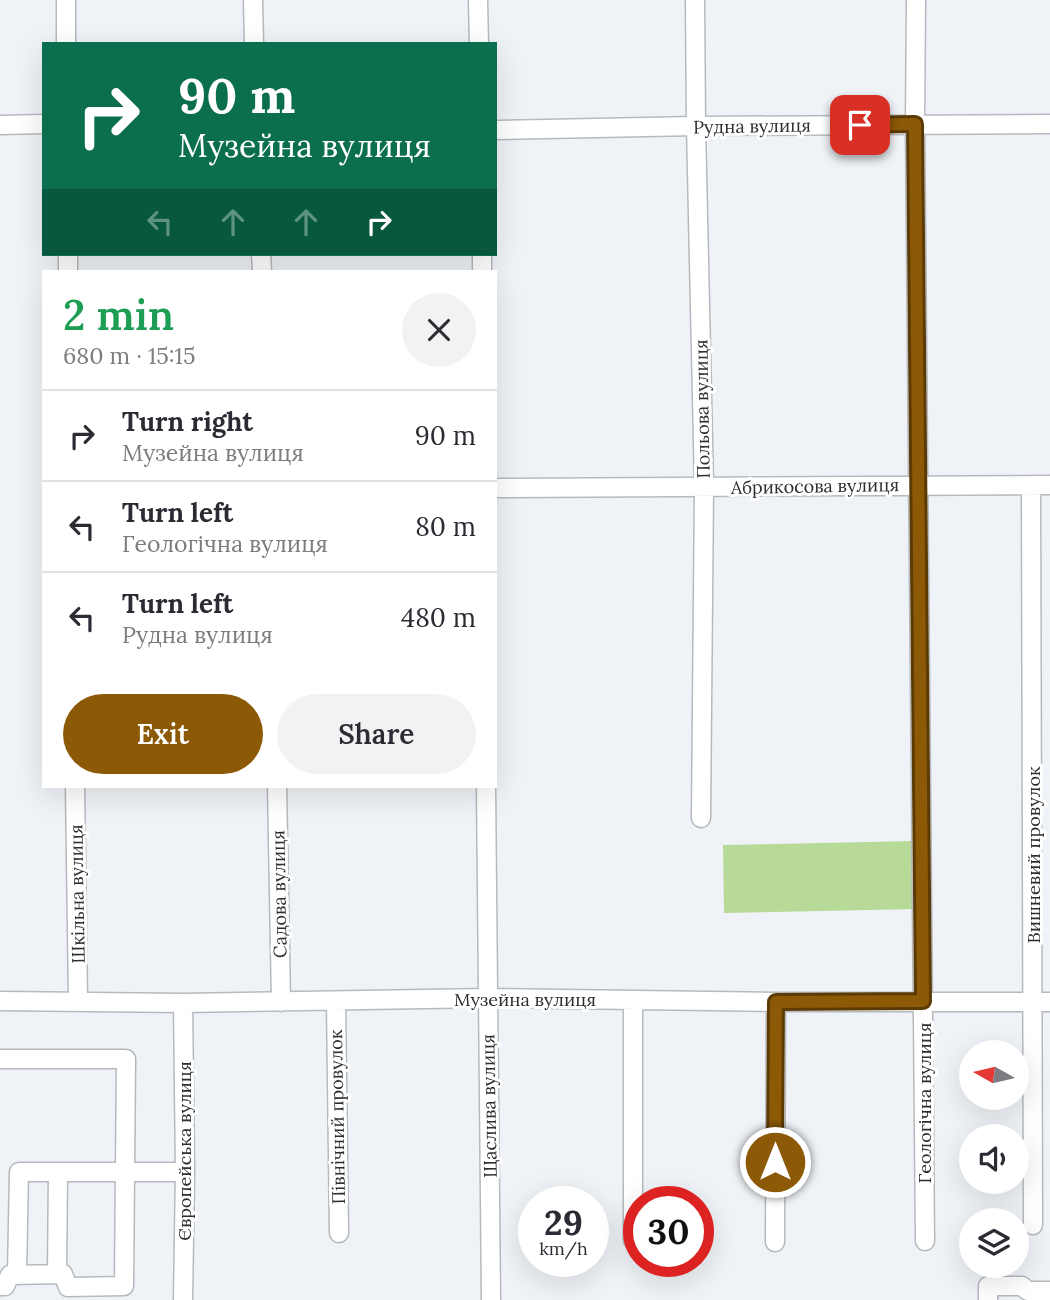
<!DOCTYPE html>
<html lang="en">
<head>
<meta charset="utf-8">
<style>
  body { margin:0; font-family:Lora,serif; background:#f2f2f3; color:#2b2b33; height:100vh; display:flex; flex-direction:column; font-size:26px; white-space:nowrap }
  * { box-sizing:border-box; margin:0 }
  p { font-size:23px; color:#7c7c81 }
  .icon { flex:none; width:38px; height:38px; fill:none; stroke:currentColor; stroke-width:2; stroke-linecap:round; stroke-linejoin:round }
  .map { position:relative; flex:1; overflow:hidden }
  .details { position:absolute; left:42px; top:270px; width:455px; height:518px; display:flex; flex-direction:column; background:#fff; border-radius:0px; box-shadow:0 7px 28px #0002 }
  .details>* { flex:none }
  .banner { position:absolute; left:42px; top:42px; width:455px; height:214px; border-radius:0px; box-shadow:0 7px 28px #0002; background:#0b6e4f; color:#fff; overflow:hidden }
  .needle { width:46px; rotate:278deg }
  .fabs { position:absolute; left:959px; top:1040px; display:grid; gap:14px }
  .fabs a { display:grid; place-items:center; width:70px; height:70px; border-radius:50%; background:#fff; box-shadow:0 7px 28px #0002; font-size:35px }
  .speed { position:absolute; left:518px; top:1186px; display:flex; gap:14px; font-size:35px; font-weight:700; text-align:center }
  .speed>* { display:grid; place-content:center; width:91px; height:91px; border-radius:50%; background:#fff; box-shadow:0 7px 28px #0002; line-height:1 }
  .speed small { font-size:18px; font-weight:400 }
  .speed .limit { border:10px solid #d22; background:#fff; color:#111 }
  .pin { position:absolute; display:grid; place-items:center; width:60px; height:60px; color:#fff; margin:-30px; border-radius:14px; box-shadow:0 4px 10px #0006 }
  .me { position:absolute; width:77px; margin:-38px; rotate:0deg; stroke-linejoin:round; filter:drop-shadow(0 0 5px #0008) }
  .turn { display:flex; align-items:center; gap:24px; height:147px; padding:0 21px; font-size:32px }
  .turn .icon { width:91px; height:91px; stroke-width:2.5 }
  .turn b { display:block; font-size:49px; line-height:60px }
  .lanes { display:flex; align-items:center; height:66px; padding:0 21px; background:#0003; justify-content:center; gap:35px; direction:ltr }
  .lanes .off { opacity:.35 }
  .round { display:grid; place-items:center; flex:none; width:74px; height:74px; border-radius:37px; background:#f2f2f3 }
  .summary { display:flex; align-items:center; justify-content:space-between; height:119px; padding:0 21px }
  h1 { font-size:42px; font-weight:600; line-height:52px; color:#1e9e55 }
  .cta { display:flex; gap:14px; margin-top:auto; padding:14px 21px }
  .cta a { flex:1; height:80px; border-radius:42px; background:#8c5906; color:#fff; font-size:28px; font-weight:600; line-height:80px; text-align:center }
  .cta a+a { background:#f2f2f3; color:#2b2b33 }
  ul { padding:0; list-style:none }
  li { display:flex; align-items:center; gap:21px; height:91px; padding:0 21px; border-top:2px solid #e1e1e2 }
  li div { flex:1 }
  li b { display:block; font-size:26px }
  li em { font-style:normal }
  .map>svg:first-child { display:block }
  .green { fill:#b7da99 }
  .lines { fill:none; stroke-linecap:round; stroke-linejoin:round }
  .minor-casing { stroke:#b6babe; stroke-width:21 }
  .minor { stroke:#fff; stroke-width:18 }
  .route-casing { stroke:#5b3a04; stroke-width:18 }
  .route { stroke:#8c5906; stroke-width:12 }
  .labels { text-anchor:middle; dominant-baseline:central; stroke-width:6; stroke-linejoin:round; paint-order:stroke }
  .street-label { font-size:18px; fill:#2c2d2f; stroke:#fff }
</style>
</head>
<body>
<div class="map">
<svg width="1050" height="1300" viewBox="0 0 1050 1300">
  <rect width="100%" height="100%" fill="#eff3f7"/>
  <path class="green" d="M916,841l1,68 -193,4 -1,-68z"/>
  <g class="lines">
    <g class="minor-casing">
      <path id="minor" d="M66,0v44
        M253,0l1,44
        M478,0l1,44
        M695,0l1,126 8,361 -3,331
        M916,0l-1,124 10,1117
        M0,125l44,-1
        M495,130l201,-4 354,-2
        M68,254v17
        M261,254l1,17
        M482,254v17
        M1031,486l2,739
        M495,488l555,-3
        M75,786l3,216
        M277,786l4,216
        M486,786l5,514
        M0,1001l183,2 304,-5 289,4h274
        M336,1002l3,231
        M183,1003l2,169 -2,128
        M0,1059h126l-2,227 -56,1 -5,-13 -53,1 -5,11h-5
        M633,1240v-240
        M775,1242l1,-240
        M17,1274l2,-102h166
        M57,1274l1,-102
        M988,1300v-14h34l6,5h22"/>
    </g>
    <use href="#minor" class="minor"/>
  </g>
  <g class="lines">
    <g class="route-casing">
      <path id="route" d="M775,1162l1,-160 147,-1 -8,-877 -55,1"/>
    </g>
    <use href="#route" class="route"/>
  </g>
  <g class="labels">
    <g class="street-label">
      <text transform="translate(752 126) rotate(-1)">Рудна вулиця</text>
      <text transform="translate(702 409) rotate(-91)">Польова вулиця</text>
      <text transform="translate(815 486) rotate(-1)">Абрикосова вулиця</text>
      <text transform="translate(1033 855) rotate(-90)">Вишневий провулок</text>
      <text transform="translate(77 894) rotate(-91)">Шкільна вулиця</text>
      <text transform="translate(279 894) rotate(-91)">Садова вулиця</text>
      <text x="525" y="999">Музейна вулиця</text>
      <text transform="translate(924 1103) rotate(-90)">Геологічна вулиця</text>
      <text transform="translate(489 1106) rotate(-91)">Щаслива вулиця</text>
      <text transform="translate(337 1117) rotate(-91)">Північний провулок</text>
      <text transform="translate(184 1151) rotate(-90)">Європейська вулиця</text>
    </g>
  </g>
</svg>
<div class="fabs">
<a><svg class="needle" viewBox="-14 -14 28 28"><path d="M0-13l5 13h-10z" fill="#e53935"/><path d="M0 13l5-13h-10z" fill="#7c7c81"/></svg></a>
<a><svg class="icon" aria-label="sound" viewBox="0 0 24 24"><path d="M4 9h4l5-4v14l-5-4H4zM17 9q2 3 0 6"/></svg></a>
<a><svg class="icon" aria-label="layers" viewBox="0 0 24 24"><path d="M12 4l9 5-9 5-9-5zM3 14l9 5 9-5"/></svg></a>
</div>
<div class="speed"><div>29<small>km/h</small></div><div class="limit">30</div></div>
<div class="pin" style="left:860px;top:125px;background:#d93025"><svg class="icon" aria-label="arrive" viewBox="0 0 24 24"><path d="M6 21V4h12l-3 4 3 4H6"/></svg></div>
<svg class="me" style="left:775px;top:1162px" viewBox="-20 -20 40 40"><circle r="17" fill="#8c5906" stroke="#fff" stroke-width="3"/><path d="M0-11L8 9 0 5-8 9z" fill="#fff"/></svg>
<div class="banner">
<div class="turn"><svg class="icon" aria-label="right" viewBox="0 0 24 24"><path d="M7 20v-9h11M14 6l5 5-5 5"/></svg><div><b>90 m</b>Музейна вулиця</div></div>
<div class="lanes"><svg class="icon off" aria-label="left" viewBox="0 0 24 24"><path d="M17 20v-9H6M10 6l-5 5 5 5"/></svg><svg class="icon off" aria-label="ahead" viewBox="0 0 24 24"><path d="M12 20V5M6 11l6-6 6 6"/></svg><svg class="icon off" aria-label="ahead" viewBox="0 0 24 24"><path d="M12 20V5M6 11l6-6 6 6"/></svg><svg class="icon" aria-label="right" viewBox="0 0 24 24"><path d="M7 20v-9h11M14 6l5 5-5 5"/></svg></div>
</div>
<section class="details">
<div class="summary"><div><h1>2 min</h1><p>680 m · 15:15</p></div><a class="round"><svg class="icon" aria-label="close" viewBox="0 0 24 24"><path d="M6 6l12 12M18 6L6 18"/></svg></a></div>
<ul>
<li><svg class="icon" aria-label="right" viewBox="0 0 24 24"><path d="M7 20v-9h11M14 6l5 5-5 5"/></svg><div><b>Turn right</b><p>Музейна вулиця</p></div><em>90 m</em></li>
<li><svg class="icon" aria-label="left" viewBox="0 0 24 24"><path d="M17 20v-9H6M10 6l-5 5 5 5"/></svg><div><b>Turn left</b><p>Геологічна вулиця</p></div><em>80 m</em></li>
<li><svg class="icon" aria-label="left" viewBox="0 0 24 24"><path d="M17 20v-9H6M10 6l-5 5 5 5"/></svg><div><b>Turn left</b><p>Рудна вулиця</p></div><em>480 m</em></li>
</ul>
<div class="cta"><a>Exit</a><a>Share</a></div>
</section>
</div>
</body>
</html>
